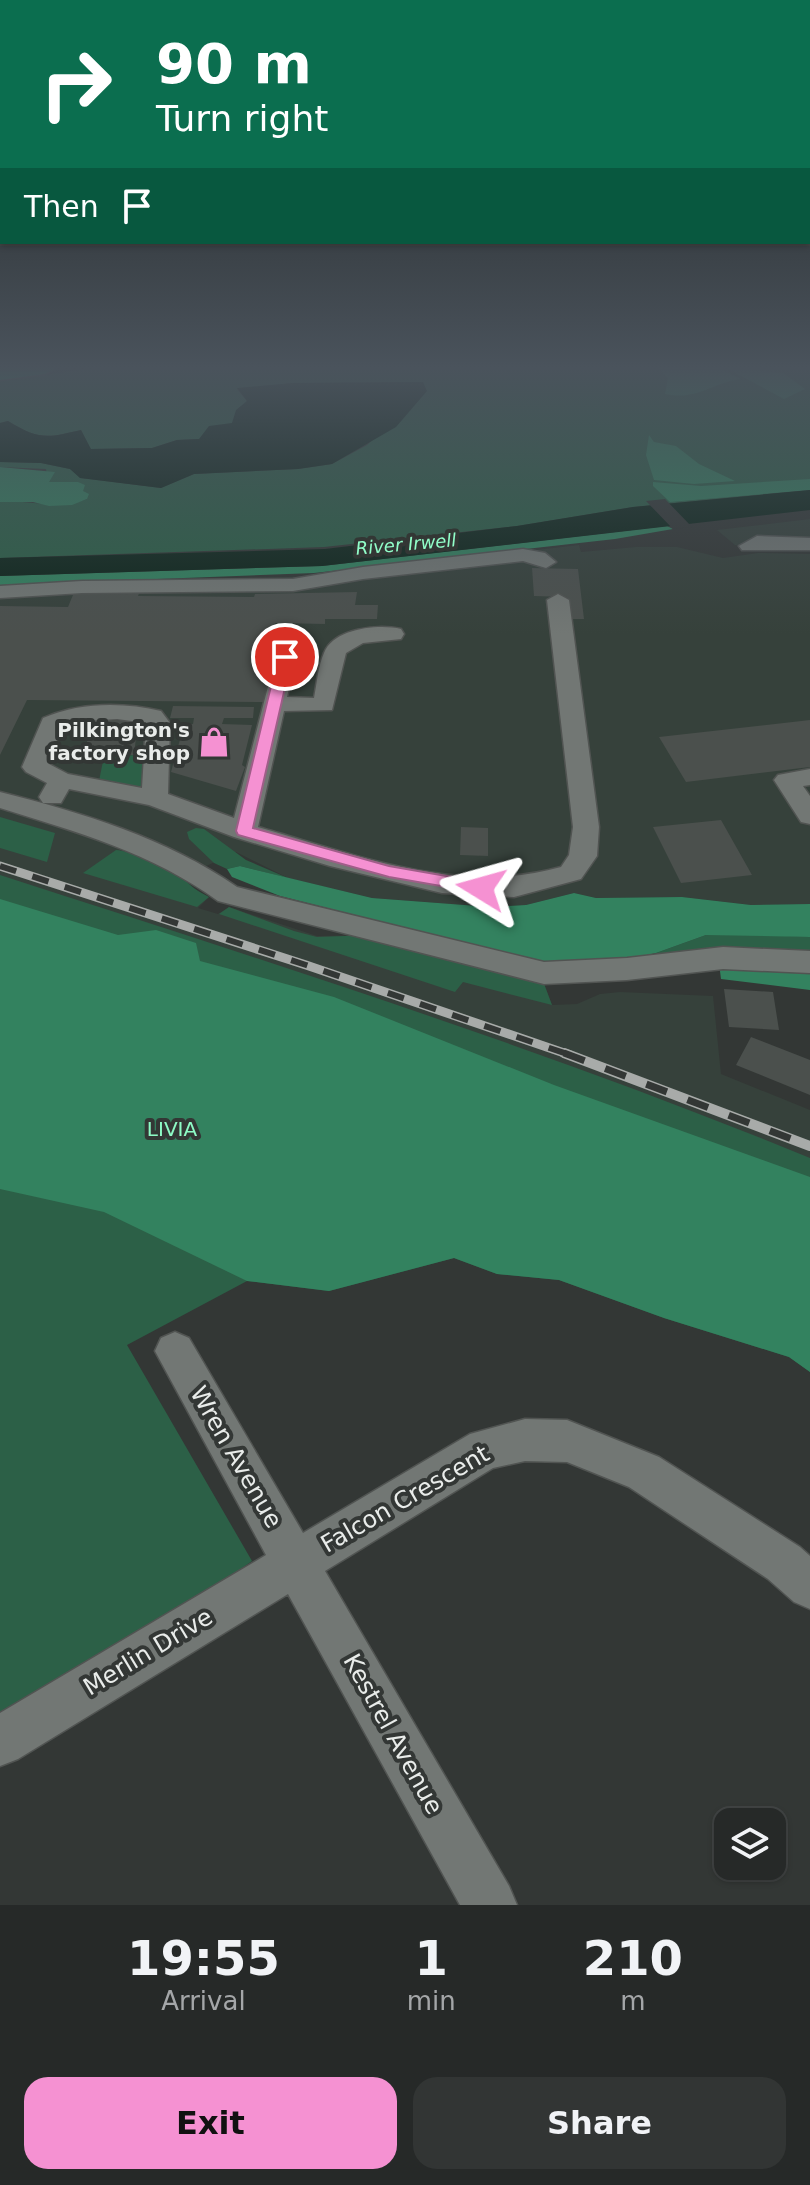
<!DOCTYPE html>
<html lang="en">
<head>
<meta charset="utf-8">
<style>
  body { margin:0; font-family:"DejaVu Sans",sans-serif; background:#323534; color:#f1f3f6; height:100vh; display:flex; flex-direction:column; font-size:30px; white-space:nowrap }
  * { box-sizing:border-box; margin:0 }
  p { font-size:26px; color:#a4a6a8 }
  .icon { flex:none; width:44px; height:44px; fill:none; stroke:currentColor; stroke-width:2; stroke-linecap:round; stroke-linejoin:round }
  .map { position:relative; height:1905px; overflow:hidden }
  .side { display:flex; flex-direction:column; background:#262928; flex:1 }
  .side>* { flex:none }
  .banner { position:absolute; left:0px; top:0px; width:810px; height:244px; box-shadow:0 2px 6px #0004,0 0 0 2px #424545; background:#0b6e4f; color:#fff; overflow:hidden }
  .tools { position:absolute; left:714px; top:1808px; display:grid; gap:16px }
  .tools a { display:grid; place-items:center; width:72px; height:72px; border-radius:16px; background:#262928; box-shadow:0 2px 6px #0004,0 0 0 2px #424545; font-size:40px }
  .pin { position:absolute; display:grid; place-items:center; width:68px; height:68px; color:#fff; margin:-34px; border:4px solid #fff; border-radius:50%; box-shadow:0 2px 8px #0007 }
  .me { position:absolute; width:88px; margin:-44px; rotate:278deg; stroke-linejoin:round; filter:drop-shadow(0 0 6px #0008) }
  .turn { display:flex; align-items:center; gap:28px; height:168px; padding:0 24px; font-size:36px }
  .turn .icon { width:104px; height:104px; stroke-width:2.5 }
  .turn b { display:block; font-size:56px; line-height:68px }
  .then { display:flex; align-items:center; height:76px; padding:0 24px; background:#0003; gap:16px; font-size:30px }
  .eta { display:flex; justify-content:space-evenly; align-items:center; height:136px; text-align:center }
  .eta b { font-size:48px; font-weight:700; line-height:56px }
  .action { display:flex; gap:16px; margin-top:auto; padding:16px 24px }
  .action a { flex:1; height:92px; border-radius:24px; background:#f591d2; color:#111; font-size:32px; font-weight:700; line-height:92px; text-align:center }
  .action a+a { background:#323534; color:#f1f3f6 }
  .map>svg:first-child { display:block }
  .built { fill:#36413b }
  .green { fill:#2c6047 }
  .forest { fill:#33825f }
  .water { fill:#0d251a }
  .pier { fill:#333735 }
  .building { fill:#4b504d }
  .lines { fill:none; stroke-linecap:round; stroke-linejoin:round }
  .minor-casing { stroke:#515452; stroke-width:3 }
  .highway-casing { stroke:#515452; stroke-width:3 }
  .minor { fill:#727774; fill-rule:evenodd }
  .highway { fill:#159d6b; fill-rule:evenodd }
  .rail-far1-casing { stroke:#a8aba9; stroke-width:9 }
  .rail-casing { stroke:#a8aba9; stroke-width:10 }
  .rail-far1 { stroke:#333735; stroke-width:6; stroke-dasharray:17; stroke-linecap:butt }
  .rail { stroke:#333735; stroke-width:7; stroke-dasharray:22; stroke-linecap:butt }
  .route { fill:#f591d2; stroke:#9f5e88; stroke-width:2 }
  .labels { text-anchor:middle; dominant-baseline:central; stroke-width:8; stroke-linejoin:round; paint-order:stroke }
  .far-water-label { font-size:18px; font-style:italic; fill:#91fec9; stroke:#333735 }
  .poi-label { font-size:20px; font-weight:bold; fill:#e9ecea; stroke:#333735; text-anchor:end }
  .park-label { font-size:20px; fill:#8dfac5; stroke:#333735 }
  .near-street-label { font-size:24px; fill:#e9ecea; stroke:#333735 }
</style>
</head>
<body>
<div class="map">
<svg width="810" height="1905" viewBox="0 0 810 1905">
  <rect width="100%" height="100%" fill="#333735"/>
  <path class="built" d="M810,519v32l-52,-1 -23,-5 -18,-15z
    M579,545l2,7 55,-5h41l46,11 35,-5 52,1v350l-59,1 -69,-8 -86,1 -22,-5 -48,12 -35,2 -119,-9 -84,-20 -52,-26 -53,25 5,9 21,11 -11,11 20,6 11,-7 88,29 55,-1 171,46 9,24 25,-1 23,-10 20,-2 93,4 8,78 89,36v67l-810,-278v-311l313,-12z"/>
  <path class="green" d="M95,368h715v122l-177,17 -116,19 -193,21 -324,11v-56c30,-3 57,9 87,-3l-9,-17h-30l-2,-13 -46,-2v-5l41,1 29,6 11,9 80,10 33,-14 104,-5 34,-5 35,-19 59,-54 -4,-9 -129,1 -56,6 10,12 -15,22 -32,16 -23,1 -25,8 -62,1 -9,-19c-34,8 -42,10 -73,-9l-8,2v-42z
    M146,755l-1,36 -46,-10 5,-25z
    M0,817l55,16 -8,29 -47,-14z
    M196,828l8,1 42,31 42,18 -48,-12 -13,3 -13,-6 -25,-24 -2,-7z
    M116,850c15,1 57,17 67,28 9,9 14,13 26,19l-12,10 -114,-34z
    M0,875c272,88 545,174 810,283v214l-21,-15 -125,-39 -105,-38 -62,-6 -43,-16 -125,33 -82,-10 -120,64 125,216 -125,89 -127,73z
    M229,907l65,24 23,6 55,-2 171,46 9,24 -89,-23 -8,10 -236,-78z
    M737,934l73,3v18l-154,-2 50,-18z"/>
  <path class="forest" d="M658,368h61l22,11c-30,4 -44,22 -76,15l3,-16z
    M726,368l57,5 22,16 -21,10z
    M649,435l5,7 22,4 23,18 36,17 -41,3 -40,-4 -8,-25z
    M0,467l55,5 -6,10h29l7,3 -2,6 6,3 -2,5 -15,6 -23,1 -16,-4h-33z
    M810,479v11l-140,12 -17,-16v-4l48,4z
    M667,526l6,3 -58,10 -301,34 -314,12v-9l322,-10z
    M240,866l132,32 119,9 35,-2 48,-12 22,5 86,-1 69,8 59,-1v33l-104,-2 -50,18 -37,8 -81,1 -258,-66 -48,-19 -5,-8z
    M0,899l118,36 38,-5 40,13 4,18 134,36 220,88 256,92v195l-21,-15 -125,-39 -105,-38 -62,-6 -43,-16 -125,33 -82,-10 -143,-69 -104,-23z
    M719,963l91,5v22l-89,-11z"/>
  <path class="water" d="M423,382l4,9 -31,36 -64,37 -34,5 -104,5 -33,14 -81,-10 -10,-9 -29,-6 -41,-1v-39l8,-2c31,19 39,17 73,9l10,19 61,-1 25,-8 22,-1 10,-13 23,-3 4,-13 11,-9 -10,-13 56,-5z
    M810,490v20l-488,56 -322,10v-18l325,-9 192,-23 116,-19z"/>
  <path class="pier" d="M665,499l27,28 -19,2 -27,-28z"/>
  <path class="building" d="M532,568l46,1 6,50h-15l-2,-22 -33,-1z
    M75,590l65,1 -2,5 116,1 1,-3 102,-2 -2,13h23l-1,14h-52v5l-50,-1 -6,31h7l-9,48 -240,-2 -27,55v-149l68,1z
    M173,706l81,1 -1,11h-29l-2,6 30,1 -10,40 3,2 -9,24 -65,-19 13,-47 9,-1 1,-6h-24z
    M138,720l-4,35 -50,2 7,-35z
    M810,720v47l-124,15 -27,-45z
    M721,820l31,55 -71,8 -28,-56z
    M461,827l27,1v28l-28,-1z
    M724,989l49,3 6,38 -50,-3z
    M751,1037l59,23v35l-74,-30z"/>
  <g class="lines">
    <g class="minor-casing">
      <path id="minor" d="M757,536l53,2v12h-68l-3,-4z
        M523,549l22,4 11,9 -10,6 -23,-7 -160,18 -70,12 -211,2 -82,5v-12l82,-5 211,-2 70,-12z
        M558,594l11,6 30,227 -2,29 -16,23 -67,18 -72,-4 -112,-27 -96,-29 -85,-32 -80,-16 -8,14h-18l-4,-6 8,-14 -21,-11 -4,-5 21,-49c36,-16 81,-16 118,-7l9,12 -2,71 66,24 43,-166h16l3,5 -9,40 27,1c3,-15 4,-32 10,-45 10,-25 55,-29 77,-24l3,5 -3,5 -38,4 -17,10 -14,57 -48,1 -26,116c99,28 200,69 303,40l8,-12 4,-28 -26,-227zM117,719l29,4 -4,65 -74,-14 -19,-10 14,-37 23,-6z
        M810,769v16l-7,1 7,10v28l-9,-2 -27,-42 4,-5z
        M0,792c83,21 166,46 237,95l307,75 83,-4 96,-11 87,4v22l-87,-4 -96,11 -83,4 -326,-83c-66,-48 -141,-69 -218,-93z
        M175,1332l14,6 114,195 167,-99 55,-15 42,1 92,37 141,90 10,9v53l-16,-7 -26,-23 -139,-92 -62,-25 -42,-1 -32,7 -168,103 184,315 8,19h-57l-172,-311 -270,165 -18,7v-53l266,-158 -111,-204 6,-13z"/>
    </g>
    <g class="highway-casing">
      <path id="highway" d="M0,368h56l-11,6 -45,6z"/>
    </g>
    <use href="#minor" class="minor"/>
    <use href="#highway" class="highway"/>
    <g class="rail-far1-casing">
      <path id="rail-far1" d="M0,866l306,99 264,90"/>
    </g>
    <g class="rail-casing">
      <path id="rail" d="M564,1053l246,93"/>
    </g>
    <use href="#rail-far1" class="rail-far1"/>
    <use href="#rail" class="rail"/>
  </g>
  <linearGradient id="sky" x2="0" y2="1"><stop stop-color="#1c1e1d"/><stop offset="0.58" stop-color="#4a535c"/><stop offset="1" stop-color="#4a535c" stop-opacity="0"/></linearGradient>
  <rect width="810" height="634" fill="url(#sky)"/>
  <path class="route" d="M285,653l7,4 -39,171 136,38 92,16 9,6 -3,4 -6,1 -92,-16 -151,-42 -2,-4 42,-174z"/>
  <defs>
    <g id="shop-bare" transform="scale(2.4)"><path d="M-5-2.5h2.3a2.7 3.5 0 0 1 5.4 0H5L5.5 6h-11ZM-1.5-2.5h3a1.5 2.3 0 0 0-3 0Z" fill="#f591d2" stroke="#333735" stroke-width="2.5" paint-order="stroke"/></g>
  </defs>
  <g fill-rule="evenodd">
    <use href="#shop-bare" x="214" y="742"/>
  </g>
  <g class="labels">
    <g class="far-water-label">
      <text transform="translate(406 544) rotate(-5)">River Irwell</text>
    </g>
    <g class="poi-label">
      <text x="190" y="730">Pilkington's<tspan x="190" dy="23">factory shop</tspan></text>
    </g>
    <g class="park-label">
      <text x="172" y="1129">LIVIA</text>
    </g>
    <g class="near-street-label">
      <text transform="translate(236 1457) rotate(60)">Wren Avenue</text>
      <text transform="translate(405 1499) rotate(-30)">Falcon Crescent</text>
      <text transform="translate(148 1652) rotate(-31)">Merlin Drive</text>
      <text transform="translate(393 1734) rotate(61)">Kestrel Avenue</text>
    </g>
  </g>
</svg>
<div class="tools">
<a><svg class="icon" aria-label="layers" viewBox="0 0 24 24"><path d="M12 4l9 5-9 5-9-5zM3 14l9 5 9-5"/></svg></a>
</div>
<div class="pin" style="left:285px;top:657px;background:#d93025"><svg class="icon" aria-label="arrive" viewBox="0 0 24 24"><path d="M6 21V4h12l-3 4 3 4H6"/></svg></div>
<svg class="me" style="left:481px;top:888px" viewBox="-20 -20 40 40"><path d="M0-17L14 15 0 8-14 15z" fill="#f591d2" stroke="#fff" stroke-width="4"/></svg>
<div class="banner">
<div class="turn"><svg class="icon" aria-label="right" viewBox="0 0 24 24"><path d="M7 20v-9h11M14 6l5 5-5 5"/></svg><div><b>90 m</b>Turn right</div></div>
<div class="then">Then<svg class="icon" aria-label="arrive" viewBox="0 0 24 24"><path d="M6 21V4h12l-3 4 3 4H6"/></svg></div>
</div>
</div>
<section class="side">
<div class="eta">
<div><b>19:55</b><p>Arrival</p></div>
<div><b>1</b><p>min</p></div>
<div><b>210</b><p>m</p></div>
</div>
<div class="action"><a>Exit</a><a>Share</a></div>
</section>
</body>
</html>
